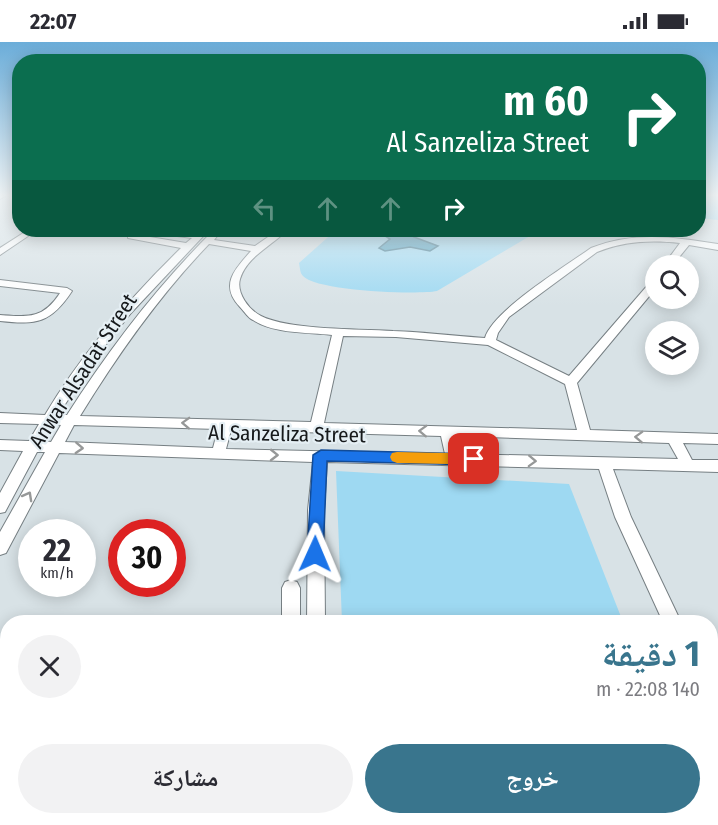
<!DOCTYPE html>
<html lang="ar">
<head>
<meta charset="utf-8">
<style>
  body { margin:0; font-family:"Fira Sans Condensed","Noto Naskh Arabic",sans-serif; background:#f2f2f3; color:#2b2b33; direction:rtl; height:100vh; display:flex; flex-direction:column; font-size:22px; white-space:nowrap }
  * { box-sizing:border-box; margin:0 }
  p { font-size:20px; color:#7c7c81 }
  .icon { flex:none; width:33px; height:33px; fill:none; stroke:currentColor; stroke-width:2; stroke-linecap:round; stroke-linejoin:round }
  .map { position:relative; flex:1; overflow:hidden; direction:ltr }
  .panel { position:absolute; left:0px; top:573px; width:718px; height:210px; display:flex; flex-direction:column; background:#fff; border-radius:24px 24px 0 0; box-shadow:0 3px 15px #0003; direction:rtl }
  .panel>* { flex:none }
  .banner { position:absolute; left:12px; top:12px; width:694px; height:183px; border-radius:24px; box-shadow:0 3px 15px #0003; direction:rtl; background:#0b6e4f; color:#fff; overflow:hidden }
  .fabs { position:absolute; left:645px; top:213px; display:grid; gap:12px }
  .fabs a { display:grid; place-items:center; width:54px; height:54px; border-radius:50%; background:#fff; box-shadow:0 3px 15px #0003; font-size:30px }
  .speed { position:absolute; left:18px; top:477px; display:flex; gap:12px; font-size:30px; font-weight:700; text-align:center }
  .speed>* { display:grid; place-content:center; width:78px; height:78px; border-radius:50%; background:#fff; box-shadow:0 3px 15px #0003; line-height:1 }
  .speed small { font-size:15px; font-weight:400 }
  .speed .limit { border:9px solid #d22; background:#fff; color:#111 }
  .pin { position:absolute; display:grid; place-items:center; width:51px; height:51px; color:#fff; margin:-26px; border-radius:12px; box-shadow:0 3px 9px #0006 }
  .me { position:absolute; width:66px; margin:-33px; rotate:1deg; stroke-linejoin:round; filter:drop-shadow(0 0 4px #0008) }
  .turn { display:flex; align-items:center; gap:21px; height:126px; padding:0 18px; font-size:27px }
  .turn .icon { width:78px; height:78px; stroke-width:2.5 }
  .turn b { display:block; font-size:42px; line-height:51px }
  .lanes { display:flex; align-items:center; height:57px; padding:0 18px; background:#0003; justify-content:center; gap:30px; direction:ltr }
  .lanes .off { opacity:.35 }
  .round { display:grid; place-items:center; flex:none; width:63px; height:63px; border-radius:32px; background:#f2f2f3 }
  .headline { display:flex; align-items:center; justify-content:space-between; height:102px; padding:0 18px }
  h1 { font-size:36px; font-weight:700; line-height:45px; color:#39758d }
  .cta { display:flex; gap:12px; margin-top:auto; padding:12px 18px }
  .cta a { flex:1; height:69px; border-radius:36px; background:#39758d; color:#fff; font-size:24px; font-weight:700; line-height:69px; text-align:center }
  .cta a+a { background:#f2f2f3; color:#2b2b33 }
  .status { display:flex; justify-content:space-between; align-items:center; height:42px; padding:0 30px; background:#fff; direction:ltr }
  .status svg { height:16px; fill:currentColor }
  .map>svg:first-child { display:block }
  .green { fill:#9ed9f2 }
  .water { fill:#50a3c3; stroke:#3f7a91; stroke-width:1.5 }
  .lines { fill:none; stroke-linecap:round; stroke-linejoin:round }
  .street-casing { stroke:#767f83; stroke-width:2 }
  .street { fill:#fff; fill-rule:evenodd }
  .oneway { stroke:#969898 }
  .route { fill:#1a73e8; stroke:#114b97; stroke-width:1.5 }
  .slow { fill:#f59e0b }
  .labels { text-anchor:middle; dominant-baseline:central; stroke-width:4.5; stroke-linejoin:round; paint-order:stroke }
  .street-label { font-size:21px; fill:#16191b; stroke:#e5eff4 }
</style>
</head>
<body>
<div class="status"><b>22:07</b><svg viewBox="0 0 49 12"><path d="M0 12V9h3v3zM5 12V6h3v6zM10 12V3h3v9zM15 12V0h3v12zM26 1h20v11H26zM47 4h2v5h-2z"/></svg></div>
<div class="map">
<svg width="718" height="783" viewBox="0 0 718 783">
  <rect width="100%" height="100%" fill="#d8e2e6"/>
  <path class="green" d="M699,154h19v24l-19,-2z
    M336,188h204l-103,61c-21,4 -121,0 -134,-15 -3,-3 -3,-8 -4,-13z
    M336,429l233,13 54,138h-281z
    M711,740l7,13v30h-353l-1,-7h347z"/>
  <path class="water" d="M380,188h23l11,7 24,9 -8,5 -20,-4 -25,4 -6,-3 11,-9 -13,-8z"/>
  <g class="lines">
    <g class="street-casing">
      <path id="street" d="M0,154h5l-5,3z
        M28,188h9l-37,25v-7z
        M134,188h9l-5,5 48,8 6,-5 -37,-5 -4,-3h19l27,3 4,-3 7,1 -77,82 -34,43 -39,59h9c43,-67 91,-130 147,-185h8l-8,10 41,6 23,-16h9c-15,16 -40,26 -47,49 -4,14 9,31 21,37 27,14 100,13 132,15 31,1 62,5 92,7 7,-27 81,-72 106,-90 43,-17 83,-11 127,-4v6l-29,-5 -17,21h-9l17,-23c-29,-3 -55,-2 -83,9l-88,65 -11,16 -2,7 73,36 84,-97 3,-1v10l-79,95 13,47 128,4v10l-35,-1 9,17h26v12l-105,-3 18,48 50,105h-18l-48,-105 -16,-48 -272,-7 -3,48 1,112h-18l1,-112 5,-48 -254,-9 -53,100 -6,2v-23l45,-80h-8l-32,60 -5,1v-20l23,-42 -23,-1v-10l29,1 10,-17 -39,-1v-10l45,2c37,-62 85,-117 136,-167l-53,-10v-4zM209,202l42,7c-16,18 -32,34 -11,56 4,4 8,11 13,13 21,14 55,12 79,15l-21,87 -231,-6c38,-62 79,-120 129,-172zM343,294l53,1 92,8 77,39 12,46 -253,-7zM52,382l9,1 -10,17 -8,-1zM74,383l144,4 -5,19 -148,-6zM231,388l210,6 4,18 -219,-5zM455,394l214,7 9,16 -219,-5z
        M0,238l67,8 5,3c-21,32 -35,34 -72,30v-6c29,2 43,4 60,-22l-60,-7z
        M291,538l6,2 3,6v34h-18v-34l3,-6z
        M711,642l7,3v30l-7,-3z
        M718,725v22l-7,1v-22z
        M322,776h22l1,7h-22z
        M514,776h50l-2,7h-51z"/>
    </g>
    <use href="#street" class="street"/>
  </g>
  <defs><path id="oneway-chevron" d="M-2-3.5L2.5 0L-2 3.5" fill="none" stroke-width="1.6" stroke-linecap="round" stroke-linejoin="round" transform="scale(1.5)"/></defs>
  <g class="oneway">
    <use href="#oneway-chevron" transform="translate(186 381) rotate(-178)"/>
    <use href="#oneway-chevron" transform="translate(423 389) rotate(-178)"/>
    <use href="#oneway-chevron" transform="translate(639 395) rotate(-178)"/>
    <use href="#oneway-chevron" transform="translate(79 406) rotate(3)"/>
    <use href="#oneway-chevron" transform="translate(274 413) rotate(1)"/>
    <use href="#oneway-chevron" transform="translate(532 419) rotate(2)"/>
    <use href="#oneway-chevron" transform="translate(28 454) rotate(-61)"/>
  </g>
  <linearGradient id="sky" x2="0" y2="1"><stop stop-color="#6badd9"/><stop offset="0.58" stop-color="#edf2f4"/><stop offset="1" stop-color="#edf2f4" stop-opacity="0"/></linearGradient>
  <rect width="718" height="264" fill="url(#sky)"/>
  <path class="route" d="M321,408l153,4 5,2 2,3 -2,4 -5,2 -147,-4 -4,93 -2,6 -6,2 -6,-2 -2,-6 6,-99z"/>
  <path class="slow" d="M397,410l51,1 5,2 2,4 -2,4 -5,1 -51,-1 -5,-2 -2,-4 2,-4z"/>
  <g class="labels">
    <g class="street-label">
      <text transform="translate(83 329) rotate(-57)">Anwar Alsadat Street</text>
      <text transform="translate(287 392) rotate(1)">Al Sanzeliza Street</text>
    </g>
  </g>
</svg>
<div class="fabs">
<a><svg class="icon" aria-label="search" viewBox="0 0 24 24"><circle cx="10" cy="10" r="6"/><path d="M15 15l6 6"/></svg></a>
<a><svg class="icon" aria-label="layers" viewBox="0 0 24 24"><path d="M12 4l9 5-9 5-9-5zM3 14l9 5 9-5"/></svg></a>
</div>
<div class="speed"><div>22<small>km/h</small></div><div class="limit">30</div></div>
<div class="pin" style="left:474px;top:417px;background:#d93025"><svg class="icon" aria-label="arrive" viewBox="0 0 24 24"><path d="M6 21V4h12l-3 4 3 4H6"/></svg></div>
<svg class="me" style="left:315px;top:512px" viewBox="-20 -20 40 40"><path d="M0-17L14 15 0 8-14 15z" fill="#1a73e8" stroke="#fff" stroke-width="4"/></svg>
<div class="banner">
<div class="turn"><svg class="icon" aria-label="right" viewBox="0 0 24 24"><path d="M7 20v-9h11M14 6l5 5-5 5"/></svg><div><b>60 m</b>Al Sanzeliza Street</div></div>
<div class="lanes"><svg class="icon off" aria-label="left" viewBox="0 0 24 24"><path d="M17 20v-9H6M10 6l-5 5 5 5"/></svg><svg class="icon off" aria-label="ahead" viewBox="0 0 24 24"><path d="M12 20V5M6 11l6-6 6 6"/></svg><svg class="icon off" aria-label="ahead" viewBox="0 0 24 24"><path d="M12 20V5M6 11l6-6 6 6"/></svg><svg class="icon" aria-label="right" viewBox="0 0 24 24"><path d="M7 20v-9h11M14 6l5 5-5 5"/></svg></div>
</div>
<section class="panel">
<div class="headline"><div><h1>1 دقيقة</h1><p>140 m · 22:08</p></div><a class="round"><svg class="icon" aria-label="close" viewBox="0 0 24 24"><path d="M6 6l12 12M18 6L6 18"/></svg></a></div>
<div class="cta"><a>خروج</a><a>مشاركة</a></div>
</section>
</div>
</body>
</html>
